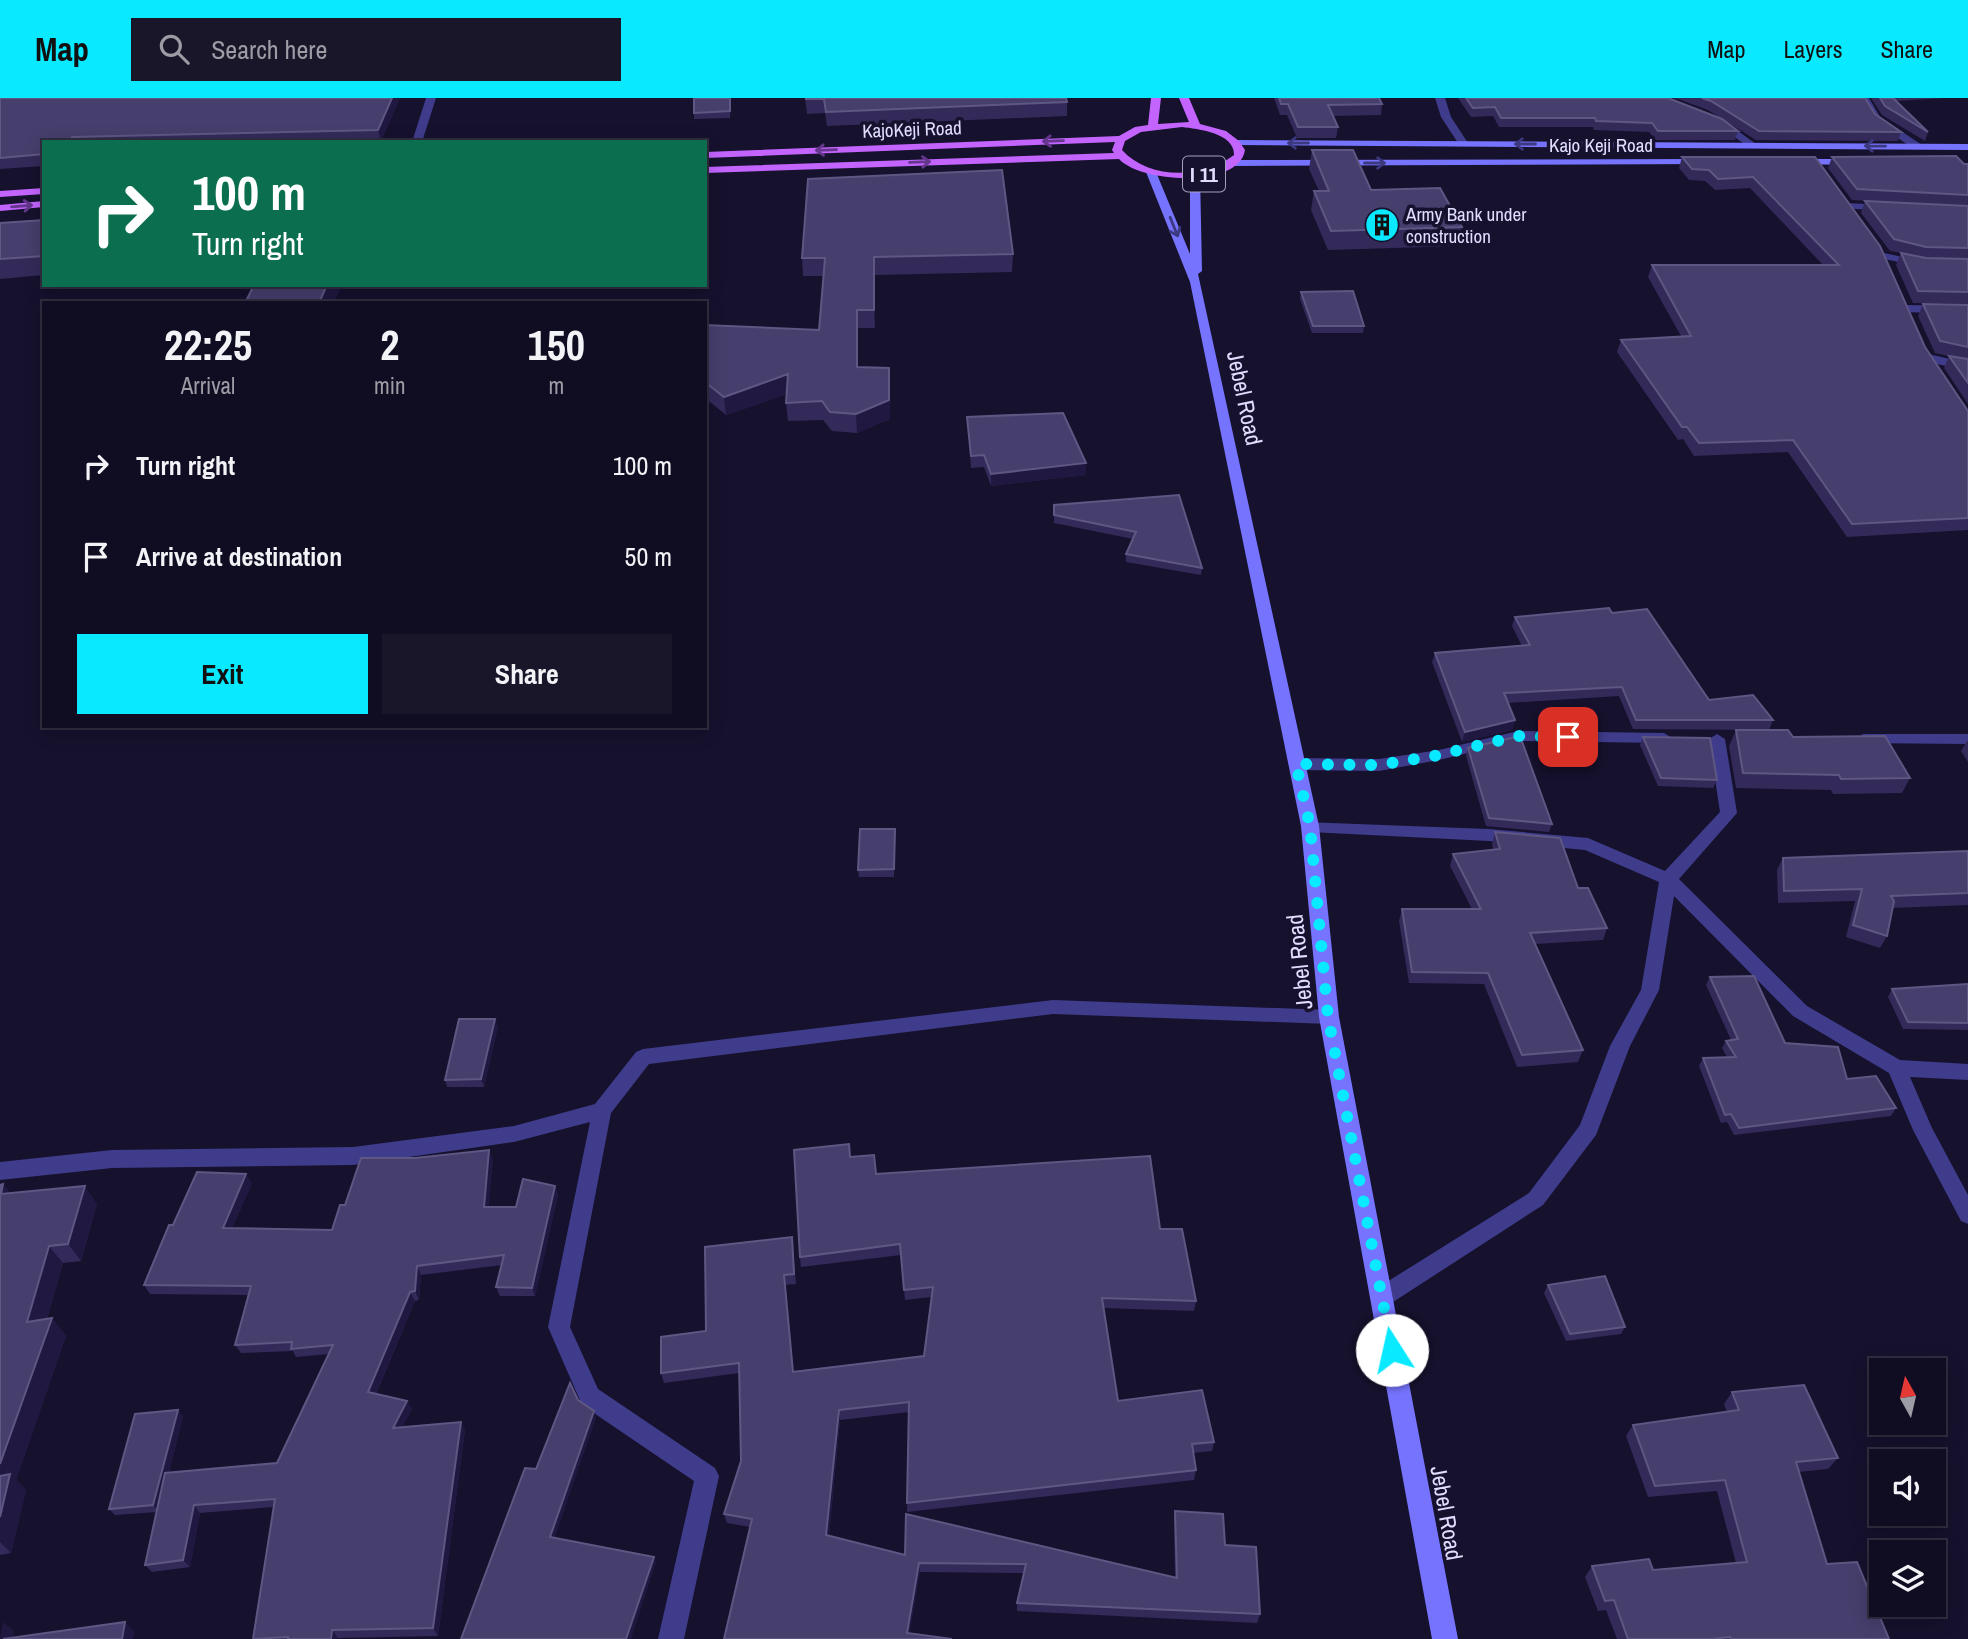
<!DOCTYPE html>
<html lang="en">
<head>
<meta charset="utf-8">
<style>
  body { margin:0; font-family:"Archivo Narrow",sans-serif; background:#19162a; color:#f1f3f6; height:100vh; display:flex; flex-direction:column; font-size:26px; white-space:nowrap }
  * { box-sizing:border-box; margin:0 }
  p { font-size:23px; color:#9c9ca5 }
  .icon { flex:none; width:38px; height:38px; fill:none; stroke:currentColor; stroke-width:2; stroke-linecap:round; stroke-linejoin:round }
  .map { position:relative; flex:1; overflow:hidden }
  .details { position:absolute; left:42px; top:203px; width:665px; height:427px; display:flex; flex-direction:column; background:#100d22; border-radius:0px; box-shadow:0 4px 18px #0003,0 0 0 2px #302d40 }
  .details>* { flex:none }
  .top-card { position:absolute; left:42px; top:42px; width:665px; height:147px; border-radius:0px; box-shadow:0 4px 18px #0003,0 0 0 2px #302d40; background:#0b6e4f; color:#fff; overflow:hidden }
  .needle { width:46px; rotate:352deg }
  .controls { position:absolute; left:1869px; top:1260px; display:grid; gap:14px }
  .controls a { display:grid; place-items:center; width:77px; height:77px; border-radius:0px; background:#100d22; box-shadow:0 4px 18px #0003,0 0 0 2px #302d40; font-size:35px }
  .pin { position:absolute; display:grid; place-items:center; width:60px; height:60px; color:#fff; margin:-30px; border-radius:14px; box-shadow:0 4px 10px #0006 }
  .me { position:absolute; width:77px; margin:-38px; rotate:350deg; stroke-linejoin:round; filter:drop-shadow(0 0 5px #0008) }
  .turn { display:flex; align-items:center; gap:24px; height:147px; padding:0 35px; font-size:32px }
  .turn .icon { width:91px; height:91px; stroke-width:2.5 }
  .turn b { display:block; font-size:49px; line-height:60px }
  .eta { display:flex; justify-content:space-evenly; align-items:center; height:119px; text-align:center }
  .eta b { font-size:42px; font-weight:700; line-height:49px }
  .primary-button { display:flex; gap:14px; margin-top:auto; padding:14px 35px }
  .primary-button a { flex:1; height:80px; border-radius:0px; background:#09e9ff; color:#111; font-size:28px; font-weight:700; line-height:80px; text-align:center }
  .primary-button a+a { background:#19162a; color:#f1f3f6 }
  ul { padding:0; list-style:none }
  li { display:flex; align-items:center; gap:21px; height:91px; padding:0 35px }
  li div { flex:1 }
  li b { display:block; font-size:26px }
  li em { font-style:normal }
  header { display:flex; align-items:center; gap:42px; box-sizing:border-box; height:98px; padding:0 35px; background:#09e9ff; color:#111 }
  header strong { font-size:33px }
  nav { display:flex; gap:38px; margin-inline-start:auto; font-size:24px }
  .search { width:490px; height:63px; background:#19162a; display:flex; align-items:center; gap:18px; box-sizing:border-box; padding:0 24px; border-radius:0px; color:#9c9ca5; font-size:26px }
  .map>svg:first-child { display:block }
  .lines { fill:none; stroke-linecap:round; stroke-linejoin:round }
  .street { fill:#3f3c8b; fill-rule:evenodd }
  .secondary { fill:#7674ff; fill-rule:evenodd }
  .primary { fill:#c364ff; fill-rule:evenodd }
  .wall { fill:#342a5a }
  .shaded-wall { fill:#201841 }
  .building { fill:#463e6c; stroke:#5e5783; stroke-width:2 }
  .oneway { stroke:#64368c }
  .oneway2 { stroke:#3c3981 }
  .route { stroke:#09e9ff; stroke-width:12; stroke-dasharray:0 21.6 }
  .labels { text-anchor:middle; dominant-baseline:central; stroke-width:7; stroke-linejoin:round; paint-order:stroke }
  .far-street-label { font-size:19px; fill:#e0ddff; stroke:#16112d }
  .far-poi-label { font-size:19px; fill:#e0ddff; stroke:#16112d; text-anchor:start }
  .shield { fill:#16112d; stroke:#a3a0c0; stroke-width:2 }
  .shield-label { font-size:21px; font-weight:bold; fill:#e0ddff }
  .street-label { font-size:23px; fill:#e0ddff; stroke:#16112d }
</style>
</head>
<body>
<header>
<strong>Map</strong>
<div class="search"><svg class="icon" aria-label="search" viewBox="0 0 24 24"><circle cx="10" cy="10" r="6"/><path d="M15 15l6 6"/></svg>Search here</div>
<nav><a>Map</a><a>Layers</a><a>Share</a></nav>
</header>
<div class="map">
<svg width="1968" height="1541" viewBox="0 0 1968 1541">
  <rect width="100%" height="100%" fill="#16112d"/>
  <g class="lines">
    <path class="street" d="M426,0h10l-14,44h-10z
      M1435,0h10l6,19 17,26 -1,2 -9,-2 -17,-26z
      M1859,0h10l11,19 42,28v4h-8l-41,-28z
      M1714,20h6l36,26 -9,2 -33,-24z
      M1847,105l37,2 5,3 -5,3 -41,-3v-4z
      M1884,155l37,8 47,1v6l-47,-1 -41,-9v-4z
      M1907,207l61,1v8l-65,-2 -2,-3z
      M1928,256l40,9v8l-44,-10v-6z
      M1518,633l146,2 8,5 -8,5 -146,-2 -79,19 -60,11 -83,-1 -8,-6 8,-6 83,1 60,-9z
      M1717,636l8,5 12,74 -58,66 128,127 93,54 68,4v16l-58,-3 22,51 36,67v29l-7,-3 -48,-91 -24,-57 -96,-57 -119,-120 -15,94 -29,56 -34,89 -53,70 -153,99 -8,3 -8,-3 -3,-7 3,-7 155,-97 51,-68 30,-79 31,-56 18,-108 -74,-32 -96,-9 -179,-9 -6,-2 -3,-4 3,-4 185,7 99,9 77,33 55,-59 -11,-73z
      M1863,636h105v10l-111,-1 -2,-4z
      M1053,902l276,10 7,2 3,5 -3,5 -7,2 -276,-10 -404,50 -38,49 -41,214 28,62 117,79 4,8 -35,163h-26l36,-158 -112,-76 -34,-78 42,-205 -76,20 -161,23 -241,3 -112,12v-18l112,-12 241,-3 161,-21 81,-22 41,-52 7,-3z"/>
    <path class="secondary" d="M1236,42l732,4v6l-736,-5v-4z
      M1703,61l4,1v4l-473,2 -5,-3 5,-3z
      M1797,61h56l5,3 -5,3 -60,-1 -1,-2z
      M1151,71l5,3 34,82v-79l5,-3 5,3 2,96 -4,3 121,552 20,191 119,622h-26l-113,-622 -18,-191 -111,-544 -44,-110z"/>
    <path class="primary" d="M1151,0h10l-3,26 31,-2 -10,-24h10l11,26 26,7 13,10 6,9c-6,39 -104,33 -126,9l-414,14v-6l409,-14 -2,-3 3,-8 -410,16v-6l414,-16 16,-9 13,-2zM1182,29c16,2 53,6 52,28 -31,24 -85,25 -112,-5l3,-9 16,-9z
      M44,90v6l-44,3v-6z
      M44,103v6l-44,4v-6z"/>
  </g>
  <path class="wall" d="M0,0h400l-19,43 -337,1v24l-44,3z
    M731,0l-1,20 -36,1v-6z
    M805,0h261l1,4v14l-240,10 -2,-13 -18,1z
    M1274,0h105l3,6 -1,11 -48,1 5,11 -2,11h-39l-10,-23h-7z
    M1458,0h210l70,33 -3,9h-79l-7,-8 -55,-2 -1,-3h-94l-6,-11 -22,1z
    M1669,0h196l10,16 26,18 -3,9 -142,-1 -48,-30 -30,-11z
    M1871,0h73l-48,3 32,31 -3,9 -43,-26z
    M1312,52l59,40 91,37 -4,19 -130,4 -17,-40 3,-19h5l-10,-22z
    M1682,59h133l110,190 43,64v119l-121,7 -59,-85 -94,4 -11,-17 -5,1 -61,-88 4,-12 60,-4 -33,-59 4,-12h171l-73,-77 -35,2 -10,-9 -16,-1 -10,-12z
    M1832,59l136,7v140l-55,-1 -17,-38 5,-12 -11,-2 -29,-38 4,-12 19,1 -32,-2 -24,-32z
    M44,122v55l-44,4v-56z
    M1013,156l-1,18 -137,3v53h-17v39l31,1 1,51 -33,14 -25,-2 -9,-11 -35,1 -2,-18 1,-9 -61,21 -21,-17v-73l114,5 5,-54h-21l-1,-18z
    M1301,194l63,34 -1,7h-51l-12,-34z
    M1923,206l45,1v99l-24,-36 5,-12 -14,-3 -17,-37z
    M967,319l119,58 -95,11 -7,-19 -13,1z
    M1179,397l23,73 -1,7 -75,-13v-8l7,-15 -79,-16v-18z
    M1612,515l97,87 64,20 -4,10 -136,-1 -14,-33 -112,7 8,17 -3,10 -50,12 -30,-80 3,-9 87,-7 -10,-20 3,-9z
    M1736,632l57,7 117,41 -8,15 -69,1 -2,-4 -95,-2 -7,-42z
    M1643,639l74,43 -4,8 -55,-2 -18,-41z
    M1967,643h1v21l-7,-11z
    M1468,650l84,76 -3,8 -63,-6 -20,-70z
    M1495,734l83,56 29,40 -4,12 -68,4 48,106 -5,12 -61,5 -33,-83 -75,-1 -10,-62 3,-12h70l-22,-43 3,-12 40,-5 -1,-5z
    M895,739l-1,40h-35l-1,-7z
    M1968,753v54l-76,3 -5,28 -7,12 -34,-11 9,-36 -77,2 -1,-33 6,-12z
    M1710,879l75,66 111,65 -5,8 -157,19 -7,-13 -6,1 -22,-57 4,-8 24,-1 -5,-9 4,-7 5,-1 -25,-55z
    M1968,886v46l-65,-1 -15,-32 4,-8z
    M498,928l-14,61h-37l-2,-7z
    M851,1059l25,17 284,55 36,72 -2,10 -91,-3 15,93 96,41 -2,9 -19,2 3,17 -2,10 -287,32 2,-100 -69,8 -11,115 76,20 1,-41 269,64 -1,-58 1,-9 50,34 35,69 -3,9 -240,-12v-8l7,-30 -104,-1 -196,67 26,-112 -23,-4 -3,-9 17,-53 -2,-88 -75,10 -3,-10 132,-126 3,37 -11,1 8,86 131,-15 7,-59 -26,3 -4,-45 -100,12 -1,-10z
    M493,1061l-5,48h28l39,-21 3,9 -23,101h-35l-4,-9 6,-22 -81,10 -2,25 -4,1 -39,93 31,7 5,8 -10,18 63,3 -27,206 -100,2 -1,1h-84l21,-132 -74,6 -10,54 -38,5 -7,-7 12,-53 -42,3 -6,-6 69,-99 5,7 -14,55 108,-9 52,-109 -33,3 -3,-6 -52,2 -6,-8 13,-50 -98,-1 -6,-9 29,-60 79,-42 -20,45 100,2 13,-25z
    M3,1086l7,9 87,11 -16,57 -18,2 -16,56 5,-1 14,18 -50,144 10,10 -15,63 -11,2v-370z
    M1548,1187l77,42 -4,7 -55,7 -22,-48z
    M1732,1294l106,66 -10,11 -29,3 28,92 62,75h-272l-11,-29 -8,1 -13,-34 7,-11 61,4 83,-7 -19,-72 -69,6 -22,-61 7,-11 94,-13 -3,-8z"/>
  <path class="shaded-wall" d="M392,0h8l-19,43 -3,-11z
    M874,159l1,18v53l-1,-18z
    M327,187h15l-8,18h-15z
    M857,212l1,18v58l-1,-19z
    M889,270l1,51 -33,14 -1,-19z
    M788,276l2,19 -64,22 -2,-18z
    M1086,365v12l-95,11v-12z
    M1515,622l-3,10 -50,12 3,-10z
    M495,921l3,7 -14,61 -3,-8z
    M489,1052l4,9 -5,57 -4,-9z
    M246,1076l6,9 -24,54 -5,-9z
    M3,1086l14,18 -16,-8z
    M85,1088l12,18 -16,57 -13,-17z
    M555,1088l3,9 -23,101 -3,-8z
    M49,1148l14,17 -22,76 -14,-17z
    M417,1168l4,9 -2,25 -4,-9z
    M410,1194l5,9 -42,99 -5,-8z
    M52,1220l14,18 -50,144 10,10 -15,63 -11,-11v-78z
    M407,1303l5,8 -14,27 -5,-8z
    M178,1312l5,7 -24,95 -6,-7z
    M839,1312l1,10 -12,124 -2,-9z
    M594,1313l2,7 -43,125 -3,-6z
    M461,1324l4,8 -27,206 -5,-8z
    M194,1407l6,8 -10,54 -7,-7z
    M654,1459l2,6 -25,76h-5z
    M919,1465l1,9 -11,67 -2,-6z
    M3,1524l11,9 -2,8h-12z
    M125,1524l10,10 -2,7h-11z
    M332,1532l6,8 -1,1h-6z"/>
  <path class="building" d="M0,0h392l-14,32 -306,7 -1,5h-27v12l-44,4z
    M694,0h36v13l-36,2z
    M806,0h260l1,4 -241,10 -2,-13h-18z
    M1279,0h100l3,6 -54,1 10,22h-40l-10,-23h-7z
    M1466,0h202l54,21 16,12h-80l-6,-8 -56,-2 -1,-3h-94l-6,-11 -22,1z
    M1702,0h163l10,16 26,18 -142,-1 -48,-30z
    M1880,0h13l35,34 -43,-26z
    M1312,52h41l18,40 69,-2 22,39 -131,4 -17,-40h15z
    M1956,58l8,8h4v31l-111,-6 -25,-32z
    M1682,59h133l65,89 45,101 43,64v107l-116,6 -59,-84 -94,3 -12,-16h-5l-61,-87 70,-4 -39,-71h187l-86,-88 -35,2 -9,-9 -17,-1z
    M1002,72l11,84 -139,3v53h-17v57l32,1v32l-33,14 -26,-2 -8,-11 -36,2 2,-29 -64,23 -19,-15v-57l114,5 6,-72h-23l6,-79z
    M1865,103l103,5v42l-42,-1 -32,-8z
    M44,122v36l-44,3v-36z
    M1901,155l25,5 42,1v33l-50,-1z
    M254,187h73l-8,18h-74z
    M1353,193l11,35h-51l-12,-34z
    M1923,206l45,1v42l-28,-6z
    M1949,258l19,3v24z
    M1063,315l23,50 -95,11 -7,-19 -13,1 -4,-39z
    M1179,397l23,73 -76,-14 10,-22 -82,-17v-10z
    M1609,510l3,5 35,-4 62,91 44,-5 20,25h-137l-14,-33 -118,6 11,27 -50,12 -30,-79 95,-8 -15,-28z
    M1736,632h52l5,7 92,-1 25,42 -69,1 -2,-4 -96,-2z
    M1520,638l32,88 -63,-6 -21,-70z
    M1643,639l67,1 7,42 -56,-2z
    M860,731h35l-1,40 -36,1z
    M1495,734l65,6 18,50h10l19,40 -77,5 53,117 -61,5 -34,-82 -76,-1 -10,-63h79l-28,-55 47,-5z
    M1968,753v42l-77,3 3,5 -7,35 -34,-11 9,-36 -78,2 -1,-33z
    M1754,878l31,67 53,4 9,32 29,-3 20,32 -157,20 -8,-14 -6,1 -22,-57 33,-1 -10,-16 12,-2 -28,-62z
    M1968,886v39l-60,-1 -16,-33z
    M459,921h36l-14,60 -36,1z
    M849,1046l1,13 24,-2 2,19 274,-18 10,73h22l14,72 -94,-3 16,103 84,-11 12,52 -22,2 4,26 -289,33 2,-101 -70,8 -13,125 79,20 1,-41 271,64 -2,-67 48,3 2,31 31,2 4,67 -243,-11 9,-39 -107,-1 -12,70 45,6h-228l28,-120 -28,-5 17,-53 -2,-98 -78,10v-36l45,-6 -1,-84 87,-10 2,37 -10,1 9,97 131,-16 9,-69 -29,3 -4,-46 -100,13 -6,-107z
    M489,1052l-5,57h32l7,-28 32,7 -23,102 -36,-1 8,-32 -87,11 -2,25 -5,1 -42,100 39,9 -14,27 68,-6 -28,206 -101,2 -1,9h-43v-2l-35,2 22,-140 -81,6 -11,55 -38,5 20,-92 112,-10 56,-118 -42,4 1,-7 -57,3 16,-59 -107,-1 25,-60h4l24,-53 49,2 -23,54 109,2 8,-25h5l16,-47h54z
    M3,1086l-2,10 84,-8 -17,58 -19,2 -22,76 25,-4 -52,146v-279z
    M1605,1178l20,51 -55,7 -22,-49z
    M570,1285l8,17 16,11 -44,126 104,20 -28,82h-165l64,-171 11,1z
    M1804,1287l34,73 -42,4 31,102 30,-2 32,77h-158l-1,-2 -19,2h-83l-14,-39 -9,1 -13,-35 57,-7 4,11 94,-8 -22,-82 -70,6 -22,-61 106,-15 -7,-18z
    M178,1312l-25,95 -44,4 26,-95z
    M10,1376l-10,43v-41z
    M125,1524l-3,17h-119z"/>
  <defs><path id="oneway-shaft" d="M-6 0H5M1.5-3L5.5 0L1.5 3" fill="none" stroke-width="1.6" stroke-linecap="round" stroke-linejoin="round" transform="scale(1.75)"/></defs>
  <g class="oneway">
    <use href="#oneway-shaft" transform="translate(1053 43) rotate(178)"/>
    <use href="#oneway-shaft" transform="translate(826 52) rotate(178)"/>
    <use href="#oneway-shaft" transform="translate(920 64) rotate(-2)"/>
    <use href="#oneway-shaft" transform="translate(22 108) rotate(-5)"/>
  </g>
  <g class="oneway2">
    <use href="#oneway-shaft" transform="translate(1298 45) rotate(-180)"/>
    <use href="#oneway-shaft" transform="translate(1525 46) rotate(-180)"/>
    <use href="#oneway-shaft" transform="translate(1875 48) rotate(-179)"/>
    <use href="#oneway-shaft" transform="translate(1375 65)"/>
    <use href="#oneway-shaft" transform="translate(1174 129) rotate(68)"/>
  </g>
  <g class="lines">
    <path class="route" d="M1392,1252l-64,-333 -18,-191 -14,-62 83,1 60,-10 79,-19 50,1"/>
  </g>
  <defs>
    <g id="building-disc" transform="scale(1.75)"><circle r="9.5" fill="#09e9ff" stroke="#16112d"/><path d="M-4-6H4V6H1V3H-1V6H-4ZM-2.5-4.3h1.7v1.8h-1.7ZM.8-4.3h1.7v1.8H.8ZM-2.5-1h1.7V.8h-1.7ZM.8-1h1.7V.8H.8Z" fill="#111"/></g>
  </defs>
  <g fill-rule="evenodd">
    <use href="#building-disc" x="1382" y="127"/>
  </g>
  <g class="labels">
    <g class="far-street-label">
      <text transform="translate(912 31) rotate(-2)">KajoKeji Road</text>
      <text x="1601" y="47">Kajo Keji Road</text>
    </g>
    <g class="far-poi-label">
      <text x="1406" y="116">Army Bank under<tspan x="1406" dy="22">construction</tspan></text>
    </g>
    <rect class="shield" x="1183" y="58.5" width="42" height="35" rx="5"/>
    <g class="shield-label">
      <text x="1204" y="76">I 11</text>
    </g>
    <g class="street-label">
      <text transform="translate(1245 300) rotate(78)">Jebel Road</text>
      <text transform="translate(1299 864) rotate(-96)">Jebel Road</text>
      <text transform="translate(1447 1415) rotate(80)">Jebel Road</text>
    </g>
  </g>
</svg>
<div class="controls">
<a><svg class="needle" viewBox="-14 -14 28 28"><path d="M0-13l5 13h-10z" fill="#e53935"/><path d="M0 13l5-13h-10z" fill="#9c9ca5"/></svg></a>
<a><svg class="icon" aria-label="sound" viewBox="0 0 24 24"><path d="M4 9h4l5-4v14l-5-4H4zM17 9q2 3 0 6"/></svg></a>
<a><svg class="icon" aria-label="layers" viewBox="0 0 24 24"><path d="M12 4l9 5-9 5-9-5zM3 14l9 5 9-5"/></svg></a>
</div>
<div class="pin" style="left:1568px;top:639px;background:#d93025"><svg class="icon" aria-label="arrive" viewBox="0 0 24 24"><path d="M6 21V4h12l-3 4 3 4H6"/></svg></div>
<svg class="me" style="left:1392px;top:1252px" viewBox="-20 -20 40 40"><circle r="19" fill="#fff"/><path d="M0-13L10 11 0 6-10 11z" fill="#09e9ff"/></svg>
<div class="top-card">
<div class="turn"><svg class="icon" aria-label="right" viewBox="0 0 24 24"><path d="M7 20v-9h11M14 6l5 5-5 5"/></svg><div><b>100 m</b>Turn right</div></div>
</div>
<section class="details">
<div class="eta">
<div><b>22:25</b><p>Arrival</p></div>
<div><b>2</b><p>min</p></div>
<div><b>150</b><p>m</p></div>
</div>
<ul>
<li><svg class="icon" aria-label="right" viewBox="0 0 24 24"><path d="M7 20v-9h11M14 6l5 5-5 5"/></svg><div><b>Turn right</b></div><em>100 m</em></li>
<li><svg class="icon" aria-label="arrive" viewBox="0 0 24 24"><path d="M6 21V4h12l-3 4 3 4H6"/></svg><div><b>Arrive at destination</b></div><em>50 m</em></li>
</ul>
<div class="primary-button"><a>Exit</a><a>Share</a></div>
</section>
</div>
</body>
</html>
